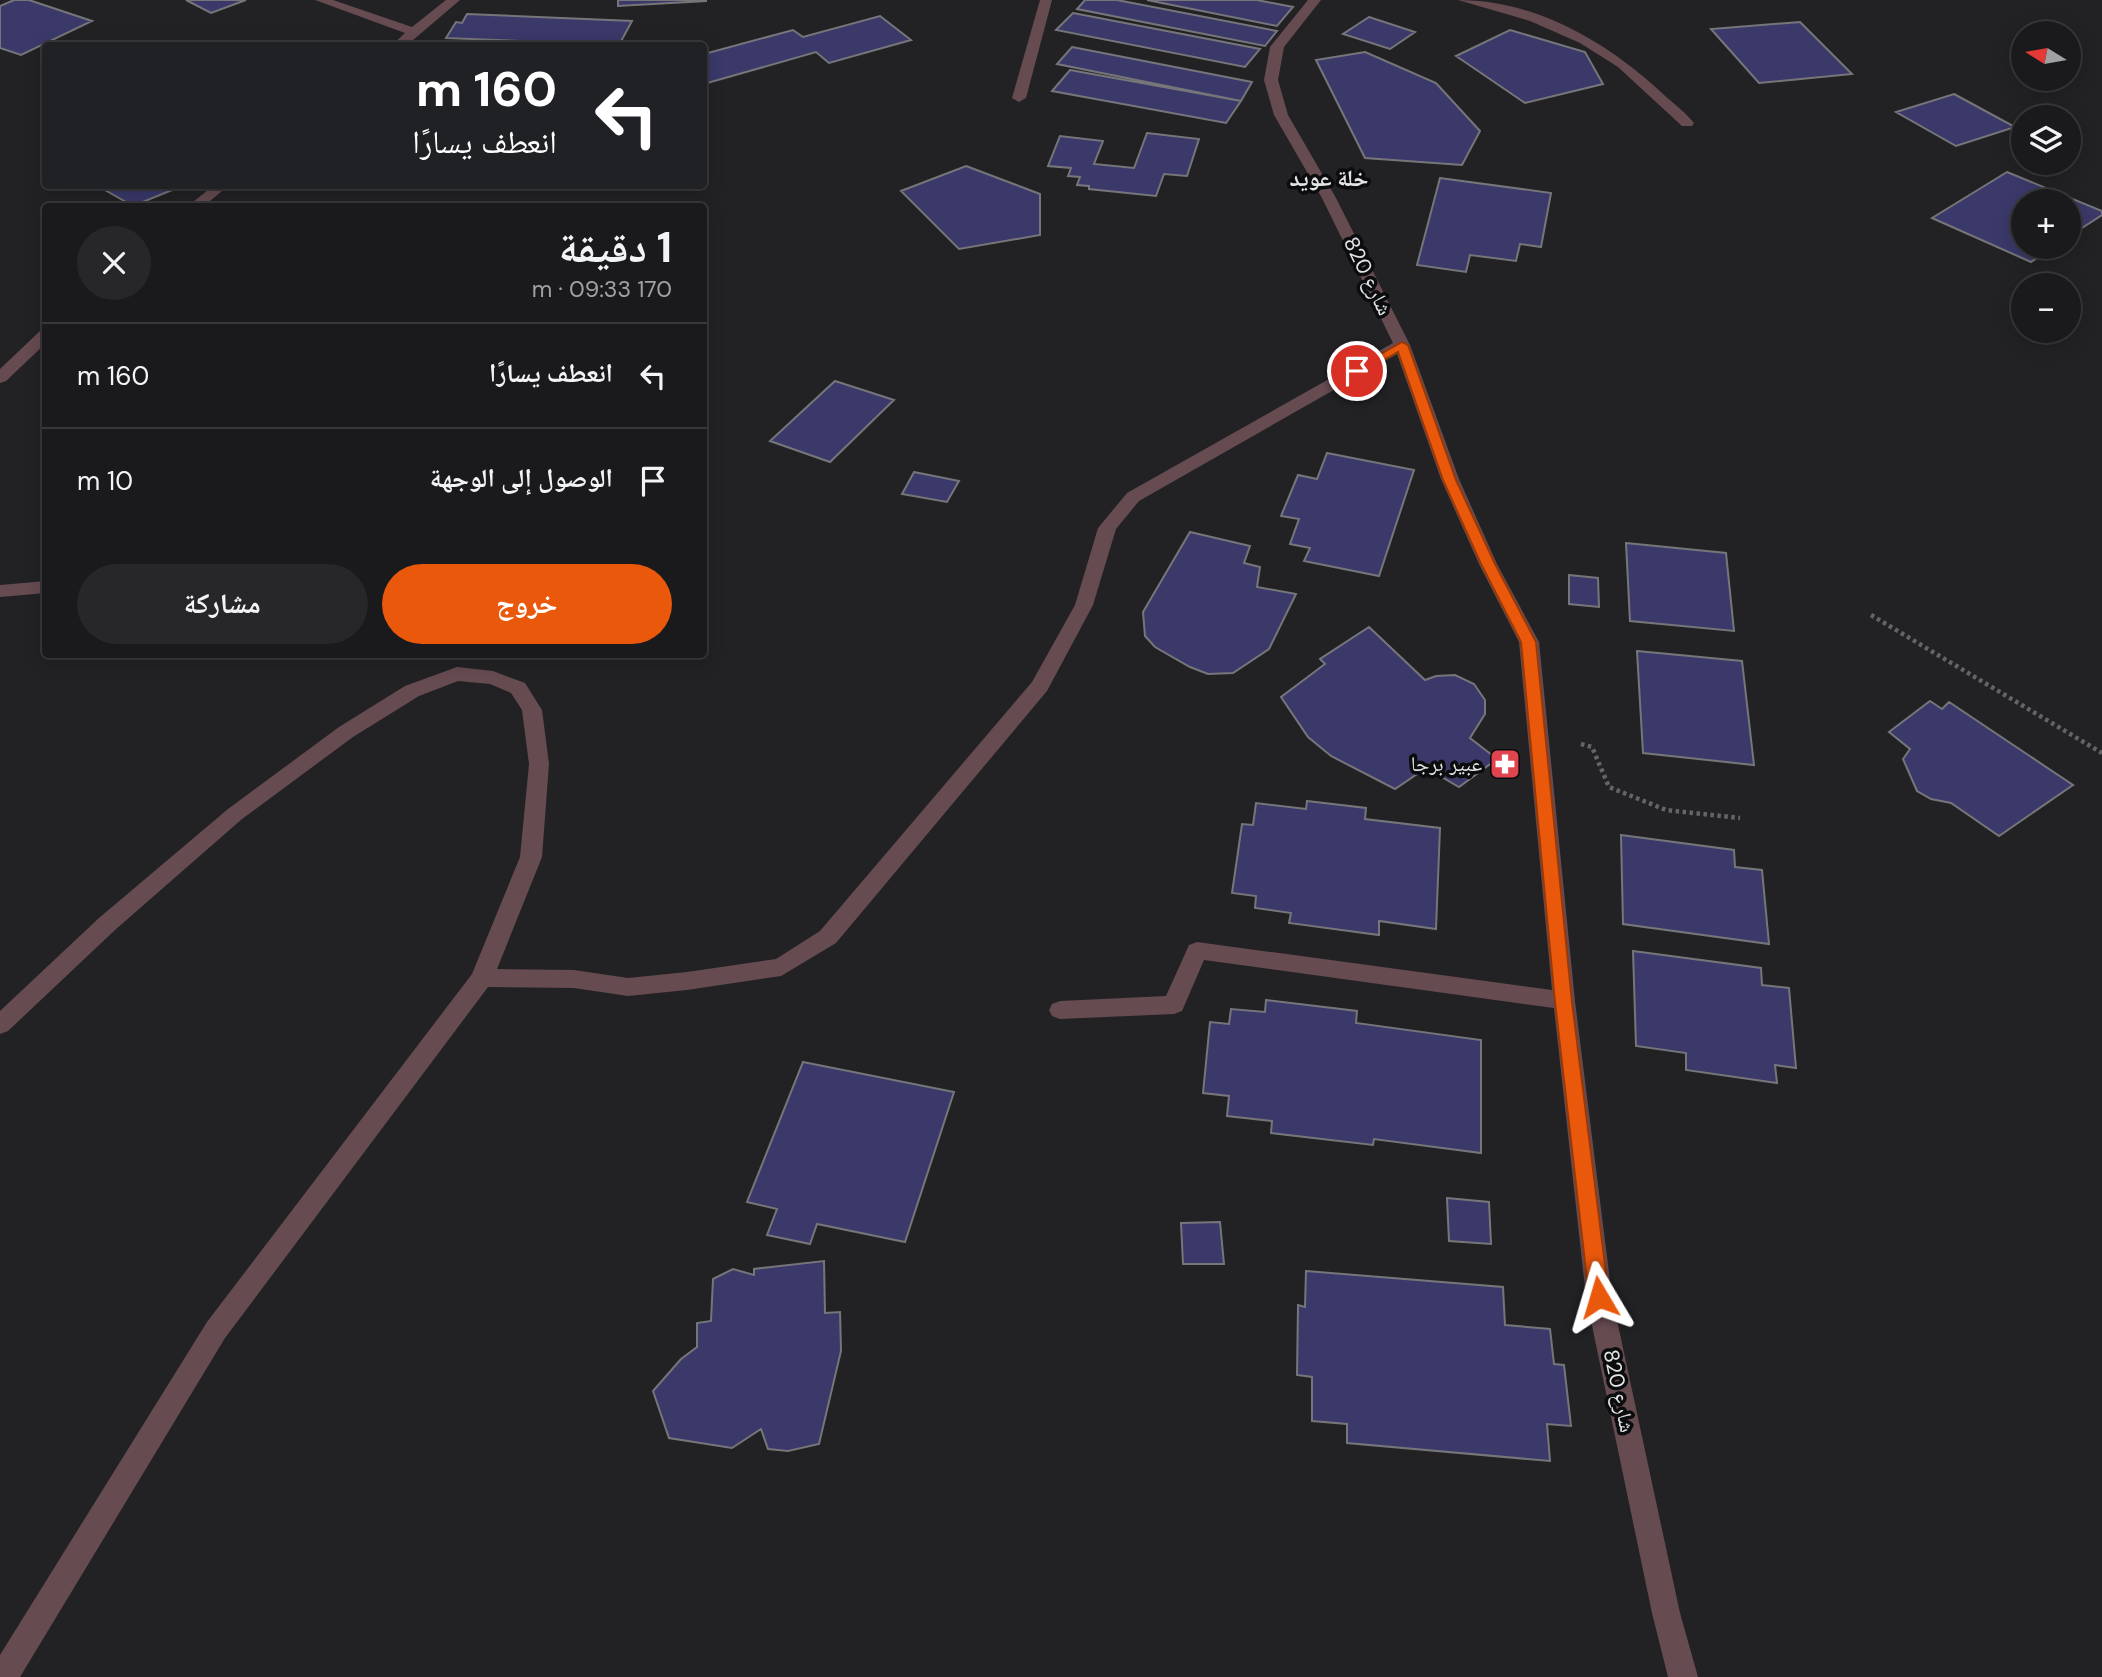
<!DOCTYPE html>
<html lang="ar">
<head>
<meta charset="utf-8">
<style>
  body { margin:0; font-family:"DM Sans","Noto Naskh Arabic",sans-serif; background:#272729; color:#f1f3f6; direction:rtl; height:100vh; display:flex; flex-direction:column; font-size:26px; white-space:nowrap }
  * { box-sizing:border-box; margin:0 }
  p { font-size:23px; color:#9fa1a3 }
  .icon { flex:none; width:38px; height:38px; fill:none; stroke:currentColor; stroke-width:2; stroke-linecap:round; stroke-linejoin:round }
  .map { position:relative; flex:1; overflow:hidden; direction:ltr }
  .panel { position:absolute; left:42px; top:203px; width:665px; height:455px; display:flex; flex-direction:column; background:#1a1a1c; border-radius:7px; box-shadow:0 4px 18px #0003,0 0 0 2px #38383b; direction:rtl }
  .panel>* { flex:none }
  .hud { position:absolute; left:42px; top:42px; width:665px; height:147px; border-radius:7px; box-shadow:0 4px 18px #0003,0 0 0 2px #38383b; direction:rtl; background:#202124; color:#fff; overflow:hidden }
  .needle { width:46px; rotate:281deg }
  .tools { position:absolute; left:2011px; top:21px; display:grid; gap:14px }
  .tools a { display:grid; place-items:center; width:70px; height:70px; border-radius:50%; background:#1a1a1c; box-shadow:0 4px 18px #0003,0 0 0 2px #38383b; font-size:35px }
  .pin { position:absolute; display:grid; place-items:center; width:60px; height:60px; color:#fff; margin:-30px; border:4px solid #fff; border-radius:50%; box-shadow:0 2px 7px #0007 }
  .me { position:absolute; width:77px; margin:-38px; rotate:353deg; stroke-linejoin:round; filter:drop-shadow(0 0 5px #0008) }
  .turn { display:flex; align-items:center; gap:24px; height:147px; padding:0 35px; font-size:32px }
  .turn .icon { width:91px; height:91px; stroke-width:2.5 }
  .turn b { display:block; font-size:49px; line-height:60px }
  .round { display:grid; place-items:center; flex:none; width:74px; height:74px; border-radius:37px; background:#272729 }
  .summary { display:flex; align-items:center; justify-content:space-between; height:119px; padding:0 35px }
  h1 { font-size:42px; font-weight:700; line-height:52px }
  .button { display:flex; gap:14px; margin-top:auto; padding:14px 35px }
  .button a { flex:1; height:80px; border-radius:42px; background:#ea580c; color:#fff; font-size:28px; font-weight:700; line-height:80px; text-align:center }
  .button a+a { background:#272729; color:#f1f3f6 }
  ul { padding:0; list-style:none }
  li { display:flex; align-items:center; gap:21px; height:105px; padding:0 35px; border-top:2px solid #38383b }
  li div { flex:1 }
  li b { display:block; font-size:26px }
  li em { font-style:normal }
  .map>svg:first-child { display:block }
  .building { fill:#3a396a; stroke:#76767a; stroke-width:2 }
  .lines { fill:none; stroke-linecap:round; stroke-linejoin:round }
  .path { stroke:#656568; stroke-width:4.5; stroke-dasharray:3.5 3.5; stroke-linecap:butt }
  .minor { fill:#664b51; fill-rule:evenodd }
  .route { fill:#ea580c; stroke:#983908; stroke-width:2 }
  .labels { text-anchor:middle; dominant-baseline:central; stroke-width:7; stroke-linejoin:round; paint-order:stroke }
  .street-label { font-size:21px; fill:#e4e4e6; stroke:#0b0c0d }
  .poi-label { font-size:21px; fill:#e4e4e6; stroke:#0b0c0d; text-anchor:end }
  .far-district-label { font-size:23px; font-weight:bold; fill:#e4e4e6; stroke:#0b0c0d }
</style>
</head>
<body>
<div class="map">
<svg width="2102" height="1677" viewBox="0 0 2102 1677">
  <rect width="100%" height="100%" fill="#222225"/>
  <path class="building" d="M14,0h15l63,21 -71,34 -21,-7v-42z
    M186,0h60l-35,13z
    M618,0h88v1l-88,5z
    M1085,0h32l160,31 -12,15 -188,-37z
    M1147,0h110l36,7 -16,19z
    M1073,13l187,36 -15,18 -189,-37z
    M467,14l165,7 -13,24 -173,-7 10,-16 6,1z
    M880,16l31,24 -82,23 -13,-11 -112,32v-30l89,-24 10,7z
    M1369,17l46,15 -25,17 -47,-15z
    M1800,22l52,52 -93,9 -48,-54z
    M1510,30l75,22 18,32 -78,19 -69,-47z
    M1072,47l180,35 -11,19 -184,-37z
    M1365,52l71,31 44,48 -18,34 -97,-7 -49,-98z
    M1070,70l171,31 -15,22 -174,-32z
    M1954,94l61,33 -59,19 -60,-34z
    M1147,133l52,6 -12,37 -23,-2 -8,22 -67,-7v-3l-12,-1 3,-8 -12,-1 3,-8 -23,-2 12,-30 43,5 -9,23 40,4z
    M966,166l74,28v41l-81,14 -58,-58z
    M2007,172l95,39v4l-34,22v-36h-45v46h31l-23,15 -99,-44z
    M1440,178l111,15 -10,54 -21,-3 -4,17 -46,-6 -4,17 -49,-7z
    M98,186h84l-49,20z
    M835,381l59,19 -64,62 -60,-21z
    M1327,453l87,17 -35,106 -75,-15 6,-13 -20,-4 9,-25 -18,-3 17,-41 19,4z
    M914,472l45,9 -12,21 -45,-8z
    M1190,532l60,14 -6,17 16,4 -3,20 39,7 -27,55 -36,24 -25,1 -18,-7 -35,-20 -10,-11 -2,-24z
    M1626,543l100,10 8,78 -104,-10z
    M1569,575l29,3 1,29 -30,-3z
    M1369,627l56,53 11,-4 19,-1 19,9 11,16v14l-15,24 27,21 -38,28 -33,-19 -31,21 -64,-33 -23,-19 -27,-40 44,-33 -5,-5z
    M1637,651l105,10 12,104 -111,-12z
    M1930,701l12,8 7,-7 124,83 -74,51 -48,-33 -20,-4 -14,-8 -14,-32 7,-10 -21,-17z
    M1307,801l59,7 -1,11 75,9 -4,101 -57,-8v14l-90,-12 2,-10 -36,-5 1,-12 -24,-3 10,-69 11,1 3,-22 50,6z
    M1621,835l113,15 1,17 27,3 7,74 -146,-20z
    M1633,951l128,17 1,17 27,3 7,80 -21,-3 2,18 -91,-13v-17l-50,-7z
    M1266,1000l91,11 -1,12 125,17v113l-107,-14 -1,6 -102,-12 1,-12 -45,-5 2,-20 -26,-3 7,-71 19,2 2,-15 34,3z
    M803,1062l151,30 -49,150 -88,-18 -7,20 -43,-9 10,-26 -30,-7z
    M1447,1198l42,4 2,42 -42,-3z
    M1220,1222l4,42h-41l-2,-41z
    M824,1261l1,52 15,-1 1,39 -22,93 -31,7 -20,-2 -7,-20 -29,19 -63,-10 -16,-47 28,-32 16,-12v-24l14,-2 2,-42 20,-10 21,6v-6z
    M1306,1271l197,16 2,38 45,4 4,35 10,1 7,61 -24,-2 3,37 -203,-18v-19l-35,-3v-44l-15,-2 1,-70 7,2z"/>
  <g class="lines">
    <path class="path" d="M1871,615l231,138
      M1581,744l11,3 17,40 57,23 74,8"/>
    <path class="minor" d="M315,0h18l79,27 34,-27h14l-54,46h-15l14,-13z
      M1040,0h12l-26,98 -7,4 -7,-4z
      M1308,0h13l-37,47 -6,33 10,35 48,83 74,147 49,134 38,85 42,78 36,359 37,296 68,316 18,64h-30l-16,-64 -66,-316 -32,-289 -350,-48 -22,51 -8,3 -114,5 -8,-3 -3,-6 3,-6 8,-3 106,-5 23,-51 8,-3 355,48 -33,-348 -40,-78 -38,-85 -44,-125 -258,147 -23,28 -23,76 -46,86 -211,252 -55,33 -94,14 -59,6 -54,-8 -86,-1 -263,351 -205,339h-20v-22l207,-333 265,-348 48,-117 9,-93 -7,-54 -11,-17 -21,-9 -32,-3 -39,15 -66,41 -111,82 -127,111 -107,101 -8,3v-23l99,-93 129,-109 111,-82 66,-41 52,-19 36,4 32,12 17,27 7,54 -7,93 -45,112 77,1 54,8 59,-6 89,-13 44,-28 212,-249 43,-77 23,-77 29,-35 266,-150 -71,-145 -48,-83 -10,-35 6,-33z
      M1458,0c78,0 149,42 205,94 10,9 22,18 31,29l-2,3h-10l-64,-59 -38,-24 -50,-22z
      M213,186h15l-24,20h-16z
      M46,329v14l-40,38 -6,2v-14l40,-38z
      M46,581v12l-46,4v-12z"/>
  </g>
  <path class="route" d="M1402,342l6,3 48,135 39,84 41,78 36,360 37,295 -3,6 -7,2 -7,-2 -3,-6 -34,-295 -34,-360 -40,-78 -38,-84 -45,-128 -37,21 -4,1 -6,-3z"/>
  <defs>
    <g id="pharmacy-square" transform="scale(1.575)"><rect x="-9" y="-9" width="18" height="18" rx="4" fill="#e0444e" stroke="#0b0c0d"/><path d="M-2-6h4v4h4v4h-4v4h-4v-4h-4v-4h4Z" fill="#fff"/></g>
  </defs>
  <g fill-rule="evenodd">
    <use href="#pharmacy-square" x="1505" y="764"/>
  </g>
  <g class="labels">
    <g class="street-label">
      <text transform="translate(1368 276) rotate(64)">شارع 820</text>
      <text transform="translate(1619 1391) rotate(78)">شارع 820</text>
    </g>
    <g class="poi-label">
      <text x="1482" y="764">عبير برجا</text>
    </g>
    <g class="far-district-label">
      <text x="1329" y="178">خلة عويد</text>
    </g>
  </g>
</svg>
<div class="tools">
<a><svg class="needle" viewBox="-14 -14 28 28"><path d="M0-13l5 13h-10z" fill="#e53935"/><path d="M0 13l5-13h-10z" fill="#9fa1a3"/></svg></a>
<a><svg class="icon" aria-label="layers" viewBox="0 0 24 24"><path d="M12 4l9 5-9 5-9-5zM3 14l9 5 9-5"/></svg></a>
<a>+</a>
<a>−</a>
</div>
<div class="pin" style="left:1357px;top:371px;background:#d93025"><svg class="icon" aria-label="arrive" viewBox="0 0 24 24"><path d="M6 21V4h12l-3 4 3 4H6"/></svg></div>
<svg class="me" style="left:1599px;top:1297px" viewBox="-20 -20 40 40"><path d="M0-17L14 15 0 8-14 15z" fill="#ea580c" stroke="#fff" stroke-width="4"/></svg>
<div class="hud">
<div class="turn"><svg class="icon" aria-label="left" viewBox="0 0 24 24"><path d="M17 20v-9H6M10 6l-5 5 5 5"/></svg><div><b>160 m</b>انعطف يسارًا</div></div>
</div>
<section class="panel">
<div class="summary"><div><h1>1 دقيقة</h1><p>170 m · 09:33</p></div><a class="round"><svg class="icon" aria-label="close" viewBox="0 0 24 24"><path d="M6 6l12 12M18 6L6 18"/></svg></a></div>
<ul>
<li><svg class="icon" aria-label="left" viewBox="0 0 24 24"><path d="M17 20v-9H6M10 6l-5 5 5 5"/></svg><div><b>انعطف يسارًا</b></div><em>160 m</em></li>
<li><svg class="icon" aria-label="arrive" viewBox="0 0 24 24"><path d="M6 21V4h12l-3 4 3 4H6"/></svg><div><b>الوصول إلى الوجهة</b></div><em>10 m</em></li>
</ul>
<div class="button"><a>خروج</a><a>مشاركة</a></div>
</section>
</div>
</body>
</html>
